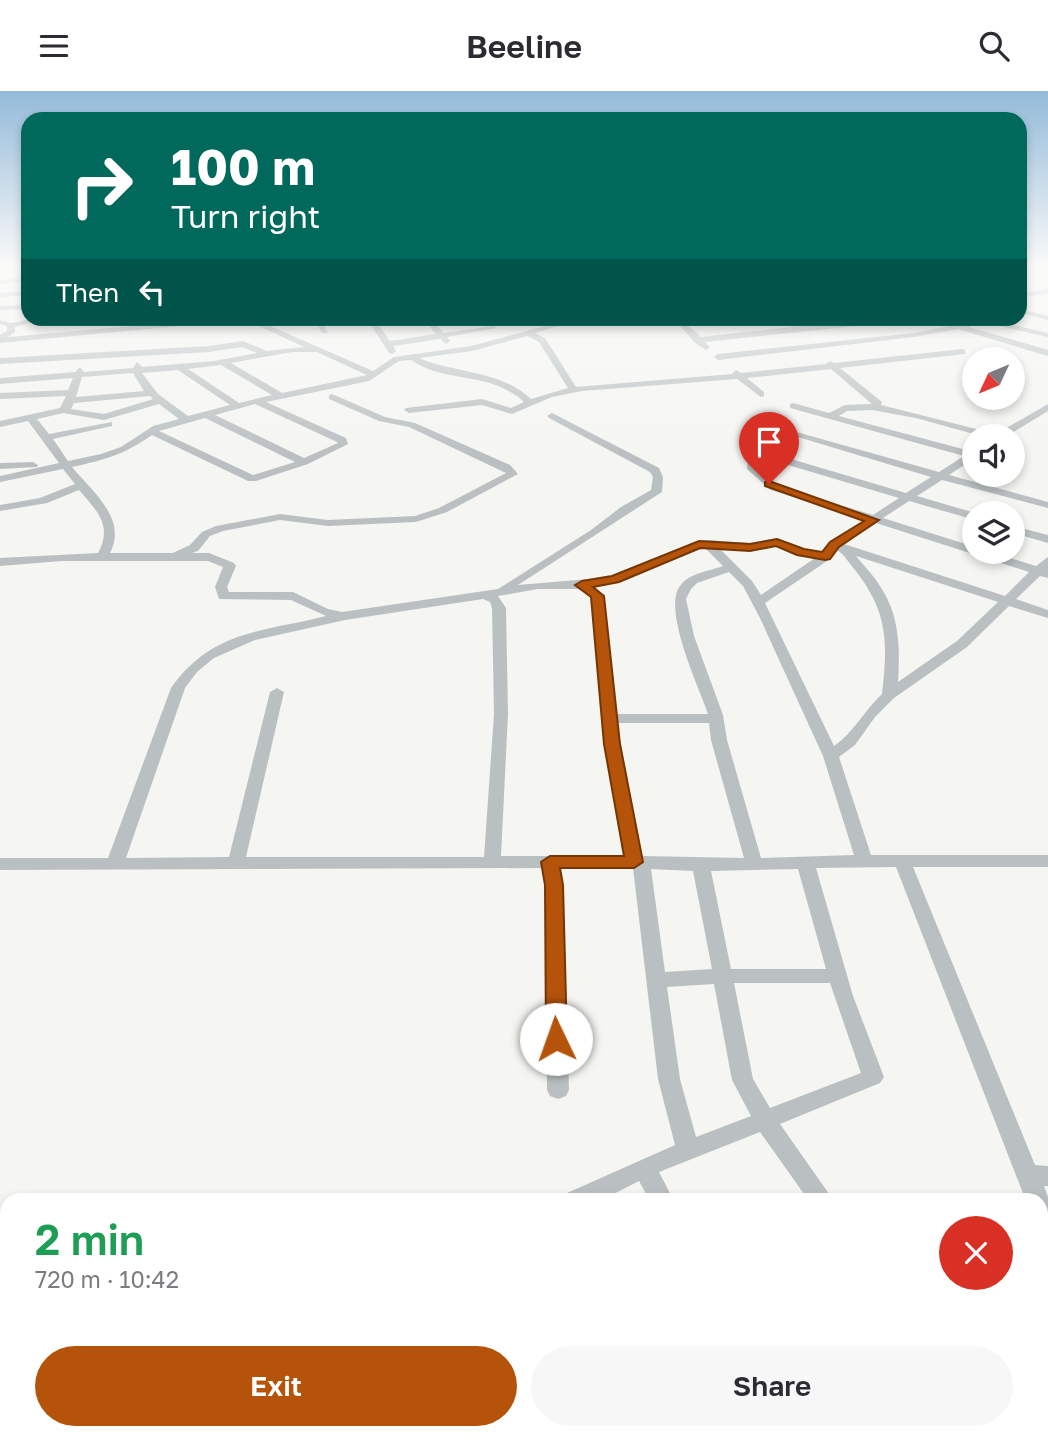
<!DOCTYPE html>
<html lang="en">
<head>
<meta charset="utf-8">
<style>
  body { margin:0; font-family:"Golos Text",sans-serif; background:#f7f7f7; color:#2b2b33; height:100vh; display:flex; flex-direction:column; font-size:26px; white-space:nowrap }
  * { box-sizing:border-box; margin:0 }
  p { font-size:23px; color:#7c7c81 }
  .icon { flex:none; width:38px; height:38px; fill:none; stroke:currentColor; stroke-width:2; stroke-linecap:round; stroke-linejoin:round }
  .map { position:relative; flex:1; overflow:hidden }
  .side { position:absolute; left:0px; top:1102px; width:1048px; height:247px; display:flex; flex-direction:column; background:#fff; border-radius:21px 21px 0 0; box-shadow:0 4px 10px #0003 }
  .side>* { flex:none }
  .hud { position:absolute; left:21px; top:21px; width:1006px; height:214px; border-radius:21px; box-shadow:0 4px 10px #0003; background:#00695c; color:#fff; overflow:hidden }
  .needle { width:46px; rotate:226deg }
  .controls { position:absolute; left:962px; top:256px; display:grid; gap:14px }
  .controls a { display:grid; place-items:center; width:63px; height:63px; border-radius:50%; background:#fff; box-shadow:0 4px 10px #0003; font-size:35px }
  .pin { position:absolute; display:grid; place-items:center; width:60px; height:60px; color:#fff; margin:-72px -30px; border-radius:50% 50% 50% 0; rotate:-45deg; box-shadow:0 0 7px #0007 }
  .pin .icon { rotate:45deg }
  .me { position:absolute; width:77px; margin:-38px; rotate:357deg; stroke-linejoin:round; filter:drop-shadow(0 0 5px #0008) }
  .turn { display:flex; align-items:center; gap:24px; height:147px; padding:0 35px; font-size:32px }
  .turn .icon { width:91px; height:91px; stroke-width:2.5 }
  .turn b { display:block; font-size:49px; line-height:60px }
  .then { display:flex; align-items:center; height:66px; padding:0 35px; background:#0003; gap:14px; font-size:26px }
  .round { display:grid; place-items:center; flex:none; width:74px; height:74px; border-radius:37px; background:#f7f7f7 }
  .head { display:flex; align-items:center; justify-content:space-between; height:119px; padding:0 35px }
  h1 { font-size:42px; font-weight:600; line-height:52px; color:#1e9e55 }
  .action { display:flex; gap:14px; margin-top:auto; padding:14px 35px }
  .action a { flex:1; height:80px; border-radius:42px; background:#b45309; color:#fff; font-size:28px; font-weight:600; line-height:80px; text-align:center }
  .action a+a { background:#f7f7f7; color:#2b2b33 }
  header { display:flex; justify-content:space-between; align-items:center; height:91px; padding:0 35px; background:#fff; font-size:32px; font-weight:600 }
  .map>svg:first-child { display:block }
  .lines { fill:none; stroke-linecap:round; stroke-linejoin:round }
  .street { fill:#bac0c2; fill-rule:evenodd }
  .route { fill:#b45309; stroke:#753606; stroke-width:2 }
</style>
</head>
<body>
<header><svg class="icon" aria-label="menu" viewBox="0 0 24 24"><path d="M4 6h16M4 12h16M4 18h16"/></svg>Beeline<svg class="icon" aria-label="search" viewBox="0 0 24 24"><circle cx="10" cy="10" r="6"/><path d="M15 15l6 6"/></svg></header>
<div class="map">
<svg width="1048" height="1349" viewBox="0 0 1048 1349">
  <rect width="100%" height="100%" fill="#f5f5f2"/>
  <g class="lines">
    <path class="street" d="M28,174v4l-28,2v-4z
      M28,186v4l-28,3v-4z
      M1048,198v4l-28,5v-4z
      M28,200v4l-28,2v-4z
      M28,214v4l-28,1v-4z
      M1020,218l28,7v4l-28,-7z
      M31,228h13l-29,8v5l-7,5 203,-18h25l-4,2 -232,22v-8l7,-4v-5l-7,-2v-4l11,3z
      M244,228h10l119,52 21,-14 77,-11 100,-27h11l-47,14 10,5 31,49 156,-13 4,-4 5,3 85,-9 4,-3 4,2 128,-14 3,1v4l-125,14 42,34 -1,3 115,29 52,-30v7l-41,25h-26l-65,-18 -44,-8 -25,1 -8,5 131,35 5,-1v8l-26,17 99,27v6l-106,-28 -25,16 58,17v7l-66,-19 -26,17 92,29v4h13l48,15 12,-9v21l-8,-2 -24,23 32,11v8l-39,-12 -42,41 -73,51 -19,19 -20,28 -16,12 32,98h177v12h-135l122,298 13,1v20h-4l4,11v41l-7,-3v-34h-15l-130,-334 -80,1 37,128 31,81 -4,6 -100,41 54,77h-25l-49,-69 -101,40 15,29h-24l-11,-20 -39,20h-36l3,-8 108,-48 -17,-66 -25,-211h-73l3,18 6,204 -3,6 -8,3 -8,-3 -3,-6 -2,-204 -3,-18 -542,2v-12h108l63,-170c41,-58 92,-56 155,-72l-35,-16 -72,-1 -4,-12 8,-20 -15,-6h-146l-62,5v-8l98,-5c15,-28 -1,-42 -19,-63l-32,13 -47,8v-6l40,-7 35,-14 -12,-15 -63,13v-6l59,-13 -31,-42 -28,6v-6l60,-13 6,-12 -66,3v-6l68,-3 5,-12 -73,6v-6l75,-6 5,-5 4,5 49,-4 4,-6 5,5 72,-6 43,-8 -15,-6 -33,5 -209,12v-6l209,-12 34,-5 24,10 37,-4zM527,245l12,6 29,46 -37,11c-31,-29 -74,-25 -112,-41l53,-7zM292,261h25l50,23 -85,18 -51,-30zM411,269c34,24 78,10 113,42l-13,6 -29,-9 -76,9 -2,2 5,3 73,-8 30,9 40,-17 30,-6 155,-12 24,18 3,-1v-4l-17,-14 84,-9 41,35 -27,1 -16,8 -36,-10 -3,1v4l174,48 -25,16 -171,-48v4l163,49 -25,16 -149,-44h-8l-2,20 24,21 94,30 -34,22 -8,10 -19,-3 -27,-11 -27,5 -42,-3 -13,2 -83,35 -94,8 144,-93 1,-15 -4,-9 -107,-55 -5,3 2,2 101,54 3,5 -2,13 -30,17 -30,23 -93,59 -156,23 -14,-3 -35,-17h-64l-2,-5 9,-21 -2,-3 -25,-10h-17l6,-2 12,-15 13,-5 57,-11 48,6 88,-4 31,-10 71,-38 -8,-9 -95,-42 -30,-6 -53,-23 -3,1v4l50,22 30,6 97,46 -67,35 -24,8 -87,4 -48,-6 -64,12 -14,6 -12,13 -17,8h-63c18,-34 -18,-62 -38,-86 33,-7 53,-13 80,-32l96,46h8l52,-17 40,-20 -2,-6 -80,-36 103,-21 30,-20zM221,274l51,30 -33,8 -51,-34zM178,279l52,35 -42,11 -30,-22 -16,-21zM133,282l11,18 -68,6 6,-20zM150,305l3,3 -49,15 -33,-5 3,-6zM159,313l20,15 -26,7 -32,21 -20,7 -33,7 -15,-22 59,-13v-4l-63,12 -12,-15 26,-6 41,7zM255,313l82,38 1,1 -34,15 -89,-43zM205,327l90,44 -42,13 -94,-44zM758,365l141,42 -26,17 -94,-29 -22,-18zM876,432l153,49 -24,24 -161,-52zM776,455l21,9 18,3 -54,37 -9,-14 -32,-32 30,2zM701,458h5l17,17c-13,5 -34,7 -43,20 -18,24 19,101 28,128h-91l-13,-118 -11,-9 26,-4zM837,459c7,4 12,13 18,20 33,42 33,72 27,124 -17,16 -29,39 -48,52l-69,-143 65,-44zM856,465l142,46 -41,39 -59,41c2,-30 2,-64 -15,-91 -7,-13 -18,-24 -27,-35zM729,481l14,14 17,32 63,138 31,99 -93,3 -34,-118 -4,-25 -29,-79 -8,-37 5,-10 6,-6zM538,498h41l13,9 12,146 20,112h-123l7,-142 -2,-106 -8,-12zM483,508l7,3 2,6 2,106 -10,143h-238l38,-165 -7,-4 -7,4 -41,165 -103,1 59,-170 12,-16 17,-14 41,-18 90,-20zM617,632h92l2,17 33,118 -102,-2zM651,778l42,2 19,98 -47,3zM798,778l28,100h-95l-20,-98zM734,892h96l31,90 -91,35 -17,-29zM714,893l18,96 19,36 -55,21 -16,-58 -13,-92z
      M313,228h8l7,14h-6z
      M367,228h29l-18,5 12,17 46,-7 -13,-15h8l13,14 49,-7 4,2 -50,9 3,4 -4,3 -6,-5 -47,7 3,5 -4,3 -3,-1z
      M674,228h8l3,2 54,-2 -50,7 12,11 162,-18 -7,7 -151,16 5,5 -4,3 -12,-8z
      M975,228h13l60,14v4l-67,-15 -12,5 79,23v6l-90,-27 -44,8 -196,23 -4,-3 4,-3 196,-21 55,-11z
      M33,371l5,3 -1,2 -37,2v-6z
      M1013,435l35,9v8l-35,-10z
      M1048,1181v40l-7,3v-40z
      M748,1342h29l-3,7h-29z
      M981,1342h37l3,7h-37z"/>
  </g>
  <linearGradient id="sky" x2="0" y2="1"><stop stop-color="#93bad9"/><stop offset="0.48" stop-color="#fafaf9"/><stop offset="1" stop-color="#fafaf9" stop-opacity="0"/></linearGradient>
  <rect width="1048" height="363" fill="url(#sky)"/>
  <path class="route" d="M769,390l110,39 -40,27 -9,12 -5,1 -28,-5 -21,-9 -26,5 -50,-3 -81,34 -26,5 11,9 16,148 23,118 -9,6h-74l3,17 4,154 -3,5 -8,3 -7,-3 -3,-5 -1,-154 -4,-23 9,-6h74l-20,-112 -13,-147 -16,-12 7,-4 30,-5 87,-35 51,3 27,-5 27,10 18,3 8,-10 34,-21 -99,-35v-4z"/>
</svg>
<div class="controls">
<a><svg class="needle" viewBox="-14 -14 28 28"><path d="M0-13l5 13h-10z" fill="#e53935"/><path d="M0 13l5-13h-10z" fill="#7c7c81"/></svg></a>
<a><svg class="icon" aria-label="sound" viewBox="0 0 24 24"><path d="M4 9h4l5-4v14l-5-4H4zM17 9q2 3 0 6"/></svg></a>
<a><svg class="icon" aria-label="layers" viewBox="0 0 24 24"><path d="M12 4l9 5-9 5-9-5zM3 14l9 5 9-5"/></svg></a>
</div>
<div class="pin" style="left:769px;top:393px;background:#d93025"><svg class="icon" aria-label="arrive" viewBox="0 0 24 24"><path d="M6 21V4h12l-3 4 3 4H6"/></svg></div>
<svg class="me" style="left:556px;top:948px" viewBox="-20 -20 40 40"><circle r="19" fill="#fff"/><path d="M0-13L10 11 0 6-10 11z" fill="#b45309"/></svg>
<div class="hud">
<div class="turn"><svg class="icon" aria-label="right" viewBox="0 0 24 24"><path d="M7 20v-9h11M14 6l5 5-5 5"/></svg><div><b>100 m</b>Turn right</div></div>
<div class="then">Then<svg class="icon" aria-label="left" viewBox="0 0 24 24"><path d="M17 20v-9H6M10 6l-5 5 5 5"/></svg></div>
</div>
<section class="side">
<div class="head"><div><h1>2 min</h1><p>720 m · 10:42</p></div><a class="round" style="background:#d93025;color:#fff"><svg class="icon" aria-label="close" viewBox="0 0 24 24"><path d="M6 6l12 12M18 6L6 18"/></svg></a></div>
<div class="action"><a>Exit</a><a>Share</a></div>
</section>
</div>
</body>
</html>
